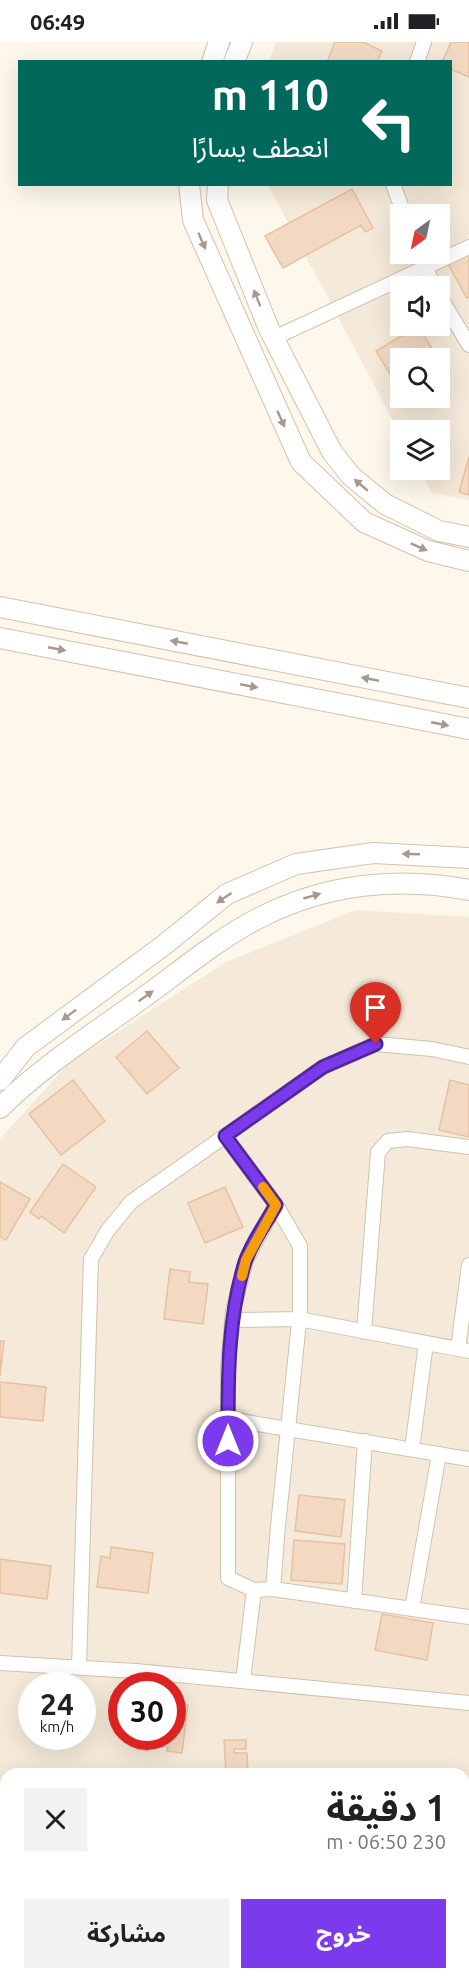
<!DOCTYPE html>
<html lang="ar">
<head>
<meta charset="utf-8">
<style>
  body { margin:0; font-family:Ubuntu,"Noto Sans Arabic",sans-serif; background:#f2f2f2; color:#202124; direction:rtl; height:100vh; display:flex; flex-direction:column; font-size:22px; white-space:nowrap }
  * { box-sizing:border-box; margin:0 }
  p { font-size:20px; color:#757577 }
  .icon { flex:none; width:33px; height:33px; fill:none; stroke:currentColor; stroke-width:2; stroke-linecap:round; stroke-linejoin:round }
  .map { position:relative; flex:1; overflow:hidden; direction:ltr }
  .side { position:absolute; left:0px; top:1726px; width:470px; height:212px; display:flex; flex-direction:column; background:#fff; border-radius:18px 18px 0 0; box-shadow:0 6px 24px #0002; direction:rtl }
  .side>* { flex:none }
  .guide { position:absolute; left:18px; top:18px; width:434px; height:126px; border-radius:0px; box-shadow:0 6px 24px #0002; direction:rtl; background:#00695c; color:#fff; overflow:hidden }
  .needle { width:39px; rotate:213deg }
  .controls { position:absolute; left:390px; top:162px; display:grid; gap:12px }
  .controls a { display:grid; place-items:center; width:60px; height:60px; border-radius:0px; background:#fff; box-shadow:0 6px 24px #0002; font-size:30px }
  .speed { position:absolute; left:18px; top:1630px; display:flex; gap:12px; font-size:30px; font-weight:700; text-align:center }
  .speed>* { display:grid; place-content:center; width:78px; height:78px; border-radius:50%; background:#fff; box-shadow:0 6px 24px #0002; line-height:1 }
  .speed small { font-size:15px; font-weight:400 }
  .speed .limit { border:9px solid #d22; background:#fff; color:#111 }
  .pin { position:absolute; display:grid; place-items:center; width:51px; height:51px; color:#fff; margin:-62px -26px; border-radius:50% 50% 50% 0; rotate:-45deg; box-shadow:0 0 6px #0007 }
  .pin .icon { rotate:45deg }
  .me { position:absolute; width:66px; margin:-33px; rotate:0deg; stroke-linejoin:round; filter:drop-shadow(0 0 4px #0008) }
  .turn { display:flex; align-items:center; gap:21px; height:126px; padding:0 24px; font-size:27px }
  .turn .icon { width:78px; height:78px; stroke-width:2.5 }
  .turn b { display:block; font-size:42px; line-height:51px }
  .round { display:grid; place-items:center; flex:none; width:63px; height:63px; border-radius:0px; background:#f2f2f2 }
  .summary { display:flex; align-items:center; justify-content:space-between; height:102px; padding:0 24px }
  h1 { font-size:36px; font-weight:700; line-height:45px }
  .action { display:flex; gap:12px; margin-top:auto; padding:12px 24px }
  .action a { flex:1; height:69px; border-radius:0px; background:#7c3aed; color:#fff; font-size:24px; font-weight:700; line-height:69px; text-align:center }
  .action a+a { background:#f2f2f2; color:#202124 }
  .status { display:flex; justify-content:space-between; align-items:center; height:42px; padding:0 30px; background:#fff; direction:ltr }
  .status svg { height:16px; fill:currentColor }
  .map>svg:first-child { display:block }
  .residential { fill:#f5ead9; fill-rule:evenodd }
  .building { fill:#f4d9c2; stroke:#e7c1a1; stroke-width:1.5 }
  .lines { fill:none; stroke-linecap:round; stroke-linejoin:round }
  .street-casing { stroke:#d1c1af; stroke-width:16 }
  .secondary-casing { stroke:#d4c1ad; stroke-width:22 }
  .street { stroke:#fff; stroke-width:14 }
  .secondary { stroke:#fff; stroke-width:20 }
  .oneway { fill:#a9988b }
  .route-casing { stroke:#51269a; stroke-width:15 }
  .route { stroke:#7c3aed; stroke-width:10 }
  .slow { stroke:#f59e0b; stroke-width:10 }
</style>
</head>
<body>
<div class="status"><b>06:49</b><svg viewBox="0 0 49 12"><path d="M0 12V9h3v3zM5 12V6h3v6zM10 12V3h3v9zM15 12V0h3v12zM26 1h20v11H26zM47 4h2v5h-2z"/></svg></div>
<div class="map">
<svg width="469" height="1937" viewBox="0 0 469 1937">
  <rect width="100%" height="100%" fill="#fdf8eb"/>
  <path class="residential" d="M276,0h193v458l-37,-7 -13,-23h21v-40h-40v4l-132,-249 182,-1v-122l-181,-1zM400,172h40v40h-40zM400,244h40v40h-40zM400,316h40v40h-40z
    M356,868l113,7v1062h-469v-840l69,-76 157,-101zM32,1644h50v51h-50zM122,1644h50v51h-50zM6,1732h458v200h-458z"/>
  <path class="building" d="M335,0h28l19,9 -5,11h-50z
    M451,0h18v35l-19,-8v-7h-8z
    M352,147l21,39 -8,4 -4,-7 -78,43 -18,-32z
    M469,208v47l-2,1 -18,-32 5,-7z
    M418,284l20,32h-38v27l-2,2 -22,-36z
    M469,415v38l-10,-3z
    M147,989l32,37 -32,26 -31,-37z
    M73,1038l32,41 -44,34 -32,-41z
    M450,1038l19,5v52l-30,-7z
    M63,1122l33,23 -32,46 -23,-17 -2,3 -9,-7z
    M0,1140l30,17 -24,41 -6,-3z
    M225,1145l18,40 -38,16 -17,-40z
    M170,1227l20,3 -1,10 19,2 -5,40 -39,-5z
    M0,1299h4l-4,35z
    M0,1340l46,5 -3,34 -43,-4z
    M299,1453l46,5 -4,37 -46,-6z
    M294,1498l51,4 -3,40 -51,-4z
    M111,1505l42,6 -5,40 -51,-6 4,-31 9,2z
    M0,1517l51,7 -4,33 -47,-6z
    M382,1572l51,9 -6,37 -52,-10z
    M172,1661l16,2 -6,48 -15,-2 1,-4 -19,-3 -1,7 -12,-2 2,-12h34z
    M224,1698h22v9h-12v4h13l1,21h-22z
    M161,1932h40v5h-41z"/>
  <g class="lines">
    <g class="street-casing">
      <path id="street" d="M417,20l7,-20
        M393,142l11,30
        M419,212l15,32
        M440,255l29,48
        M274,296l195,-91
        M225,1094l51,69 24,41v66l-22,214 -5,63 -19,1 -11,91
        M232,1278l67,-1 170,32
        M364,1290l14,-180 10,-11 19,-2 62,8
        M458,1307l11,-84
        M228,1377l241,40
        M412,1407l14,-106
        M273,1547l196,28
        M254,1548l-26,-12v-211l5,-56 13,-51 30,-55
        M354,1559l11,-160
        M412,1567l27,-155
        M0,1621l136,8 333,32
        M79,1625l12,-408 17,-29 23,-28 192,-135 53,-23 56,5 37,8
        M0,1853h6
        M464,1913l3,-19
        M238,1932v5
        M52,1937v-5
        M459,1937l1,-5"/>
    </g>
    <g class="secondary-casing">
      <path id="secondary" d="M212,20l7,-20
        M234,20l8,-20
        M189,142l4,36 108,242 63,60 64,29 41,10
        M218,142l-1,16 52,129 63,123 19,24 34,28 54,27 30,6
        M0,565l469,91
        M0,596l469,91
        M0,1038l26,-33 138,-102 63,-51 69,-30 77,-11 96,5
        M0,1066c40,-40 87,-70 133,-103 42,-29 82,-65 128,-88 65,-33 137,-41 208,-27"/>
    </g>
    <use href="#street" class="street"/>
    <use href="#secondary" class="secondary"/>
  </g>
  <defs><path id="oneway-solid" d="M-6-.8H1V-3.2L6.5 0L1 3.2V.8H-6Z" transform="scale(1.5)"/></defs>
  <g class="oneway">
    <use href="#oneway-solid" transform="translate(202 199) rotate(66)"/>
    <use href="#oneway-solid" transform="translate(257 256) rotate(-112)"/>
    <use href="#oneway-solid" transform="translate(281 377) rotate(66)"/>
    <use href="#oneway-solid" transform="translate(361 443) rotate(-140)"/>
    <use href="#oneway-solid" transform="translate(419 505) rotate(24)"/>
    <use href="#oneway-solid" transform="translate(179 600) rotate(-169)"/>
    <use href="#oneway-solid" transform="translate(57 607) rotate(11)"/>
    <use href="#oneway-solid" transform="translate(370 637) rotate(-169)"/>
    <use href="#oneway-solid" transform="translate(249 644) rotate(11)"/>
    <use href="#oneway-solid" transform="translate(440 682) rotate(11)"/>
    <use href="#oneway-solid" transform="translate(411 812) rotate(-178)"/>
    <use href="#oneway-solid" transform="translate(312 854) rotate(-16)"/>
    <use href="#oneway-solid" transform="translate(224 856) rotate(146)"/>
    <use href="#oneway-solid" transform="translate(146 954) rotate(-36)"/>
    <use href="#oneway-solid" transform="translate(69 973) rotate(143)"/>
  </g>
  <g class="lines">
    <g class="route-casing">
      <path id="route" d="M228,1399c0,-60 -1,-120 17,-179 7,-20 21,-39 31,-57l-51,-69 98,-69 53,-23"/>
    </g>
    <use href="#route" class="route"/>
    <path class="slow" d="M242,1234l4,-16 30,-55 -13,-18"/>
  </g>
</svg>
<div class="controls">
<a><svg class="needle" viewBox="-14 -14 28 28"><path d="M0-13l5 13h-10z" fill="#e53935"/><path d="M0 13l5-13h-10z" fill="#757577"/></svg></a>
<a><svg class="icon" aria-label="sound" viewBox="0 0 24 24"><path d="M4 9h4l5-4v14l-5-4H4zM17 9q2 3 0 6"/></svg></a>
<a><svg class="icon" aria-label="search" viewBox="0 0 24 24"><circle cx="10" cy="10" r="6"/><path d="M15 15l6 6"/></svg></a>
<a><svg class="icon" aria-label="layers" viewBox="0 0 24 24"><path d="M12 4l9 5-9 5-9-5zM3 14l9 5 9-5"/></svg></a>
</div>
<div class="speed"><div>24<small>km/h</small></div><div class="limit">30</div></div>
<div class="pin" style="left:376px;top:1002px;background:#d93025"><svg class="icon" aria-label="arrive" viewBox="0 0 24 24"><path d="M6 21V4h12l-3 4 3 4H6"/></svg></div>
<svg class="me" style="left:228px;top:1399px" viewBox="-20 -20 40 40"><circle r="17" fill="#7c3aed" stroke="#fff" stroke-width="3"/><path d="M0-11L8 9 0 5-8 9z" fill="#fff"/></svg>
<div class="guide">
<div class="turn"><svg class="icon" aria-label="left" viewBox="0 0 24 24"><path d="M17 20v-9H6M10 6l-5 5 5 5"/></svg><div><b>110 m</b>انعطف يسارًا</div></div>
</div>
<section class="side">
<div class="summary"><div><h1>1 دقيقة</h1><p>230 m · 06:50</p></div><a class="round"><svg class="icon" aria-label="close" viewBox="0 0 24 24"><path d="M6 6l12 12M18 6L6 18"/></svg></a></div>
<div class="action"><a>خروج</a><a>مشاركة</a></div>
</section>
</div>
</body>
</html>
